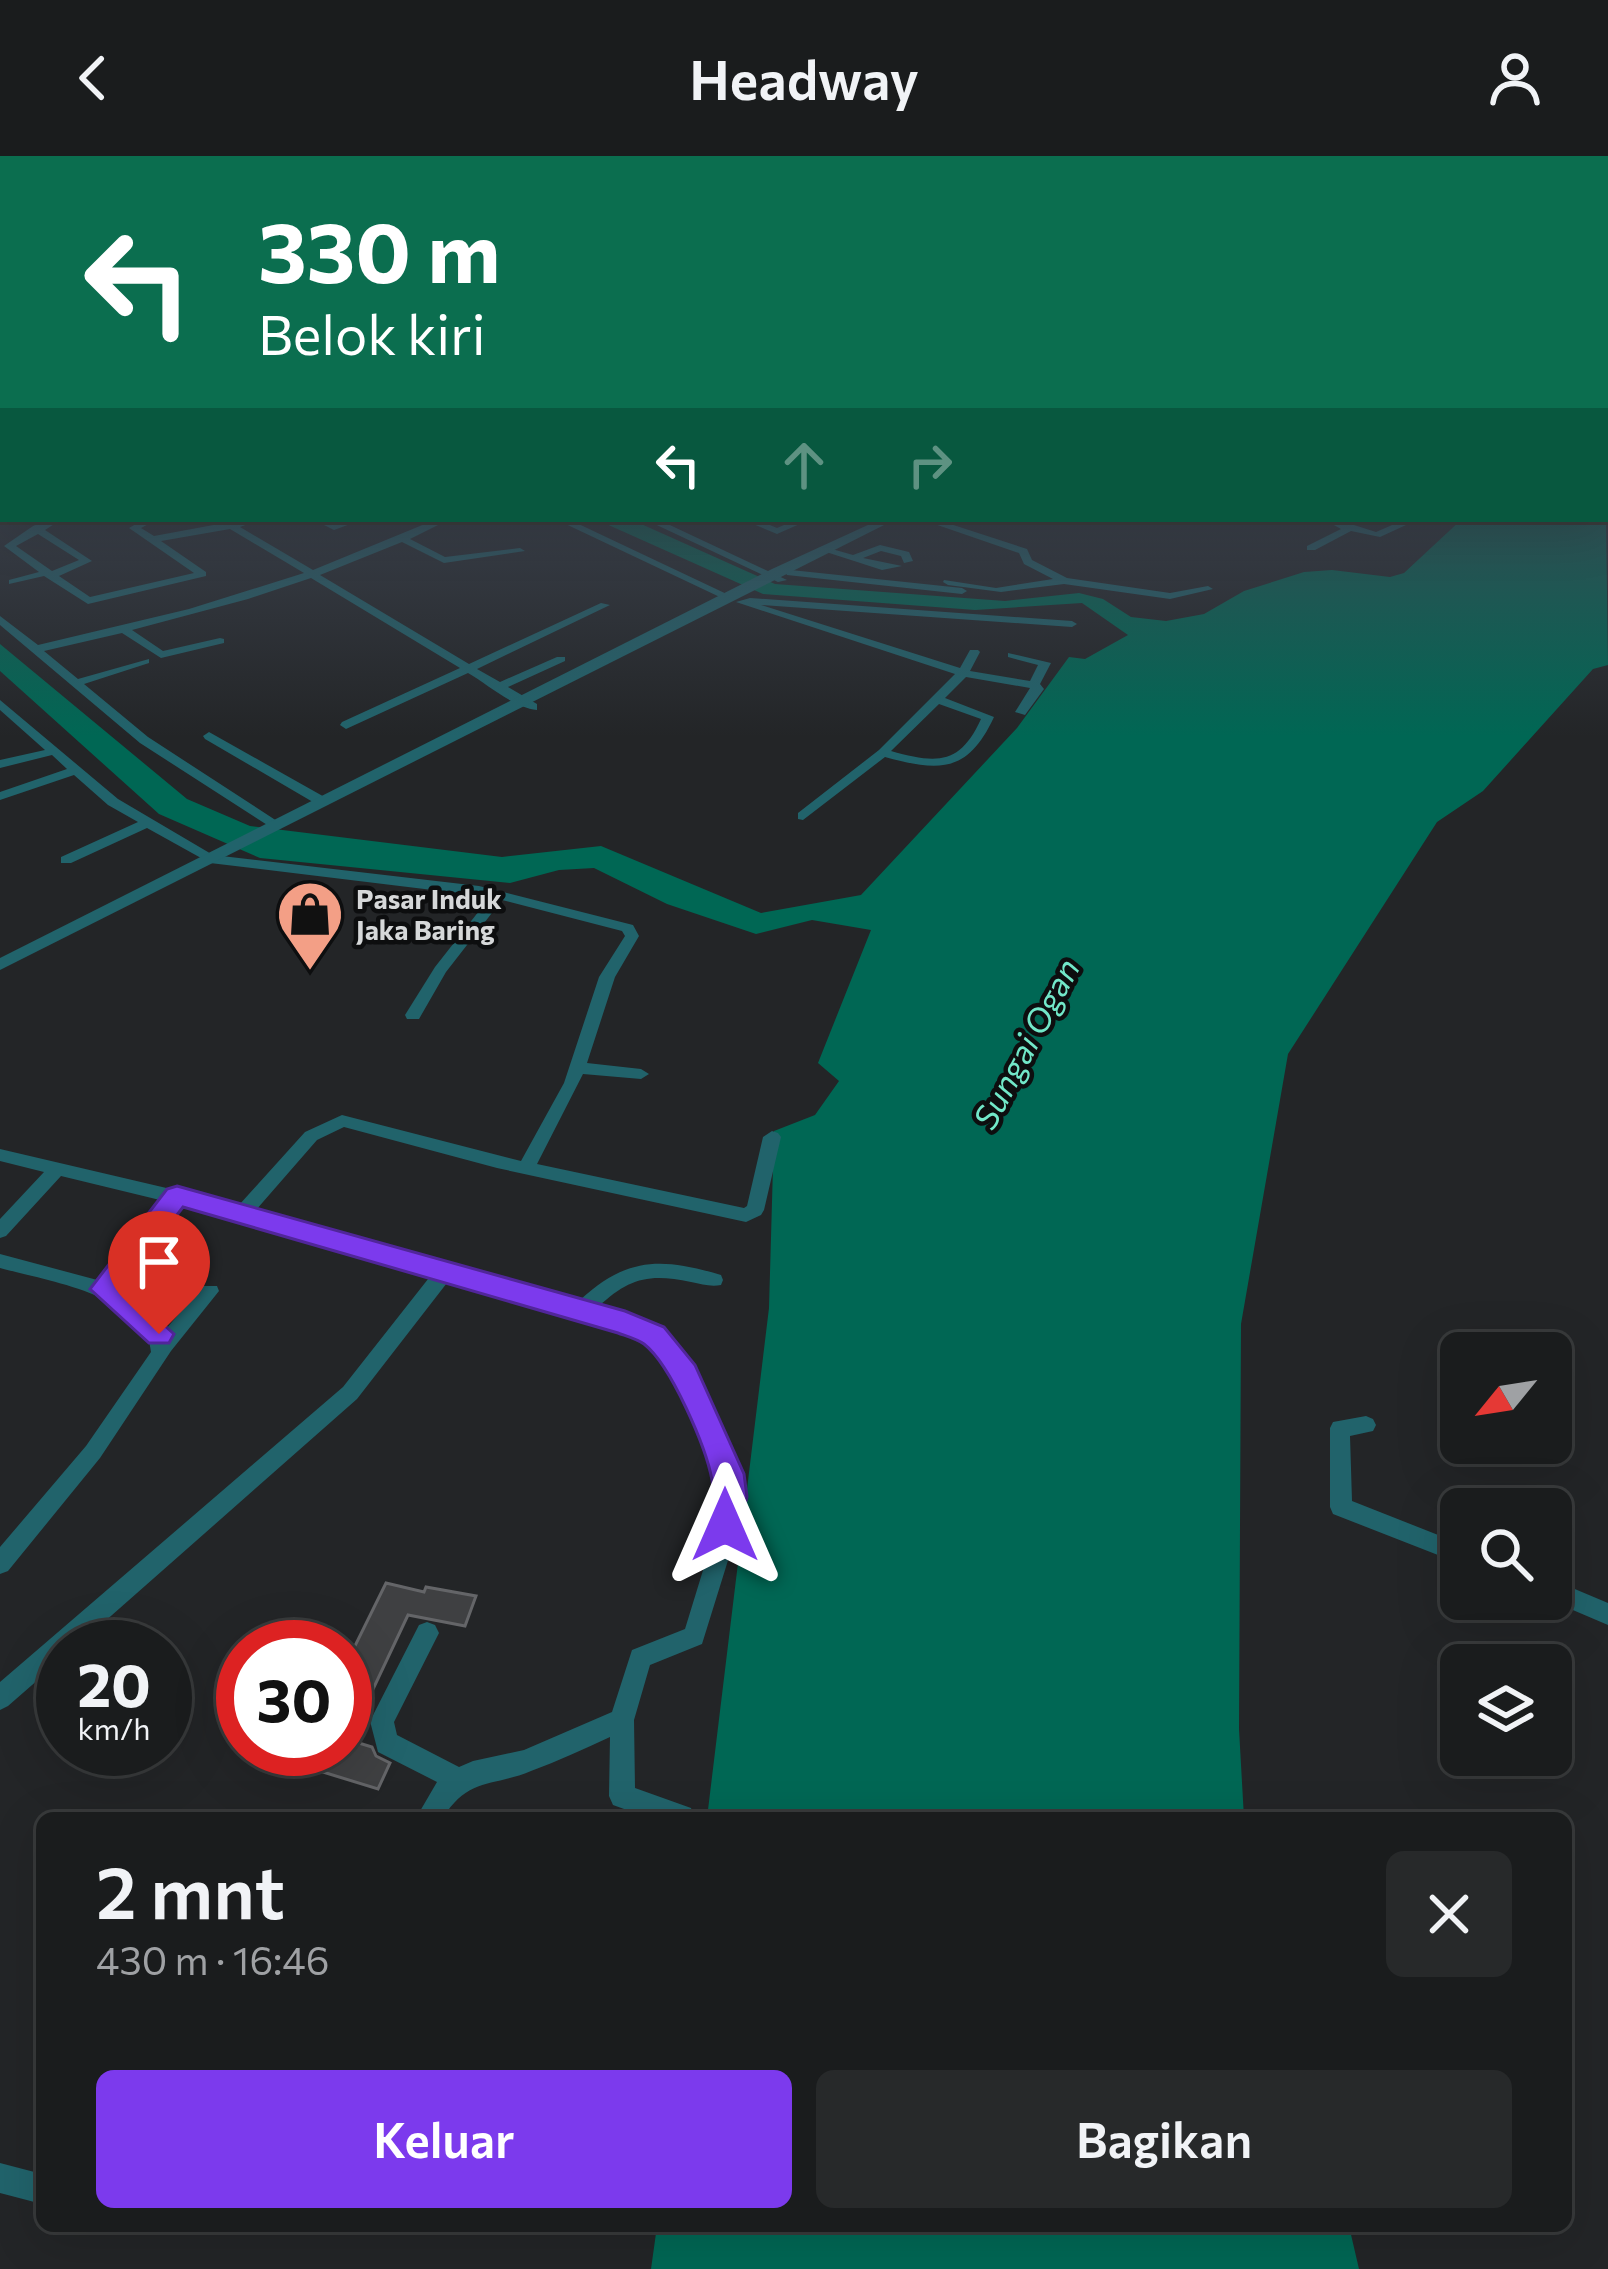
<!DOCTYPE html>
<html lang="id">
<head>
<meta charset="utf-8">
<style>
  body { margin:0; font-family:Commissioner,sans-serif; background:#27292a; color:#f1f3f6; height:100vh; display:flex; flex-direction:column; font-size:45px; white-space:nowrap }
  * { box-sizing:border-box; margin:0 }
  p { font-size:39px; color:#9fa1a4 }
  .icon { flex:none; width:66px; height:66px; fill:none; stroke:currentColor; stroke-width:2; stroke-linecap:round; stroke-linejoin:round }
  .map { position:relative; flex:1; overflow:hidden }
  .panel { position:absolute; left:36px; top:1656px; width:1536px; height:420px; display:flex; flex-direction:column; background:#1a1c1d; border-radius:18px; box-shadow:0 12px 48px #0002,0 0 0 3px #383a3b }
  .panel>* { flex:none }
  .guide { position:absolute; left:0px; top:0px; width:1608px; height:366px; box-shadow:0 12px 48px #0002,0 0 0 3px #383a3b; background:#0b6e4f; color:#fff; overflow:hidden }
  .needle { width:78px; rotate:240deg }
  .controls { position:absolute; left:1440px; top:1176px; display:grid; gap:24px }
  .controls a { display:grid; place-items:center; width:132px; height:132px; border-radius:18px; background:#1a1c1d; box-shadow:0 12px 48px #0002,0 0 0 3px #383a3b; font-size:60px }
  .speed { position:absolute; left:36px; top:1464px; display:flex; gap:24px; font-size:60px; font-weight:700; text-align:center }
  .speed>* { display:grid; place-content:center; width:156px; height:156px; border-radius:50%; background:#1a1c1d; box-shadow:0 12px 48px #0002,0 0 0 3px #383a3b; line-height:1 }
  .speed small { font-size:30px; font-weight:400 }
  .speed .limit { border:18px solid #d22; background:#fff; color:#111 }
  .pin { position:absolute; display:grid; place-items:center; width:102px; height:102px; color:#fff; margin:-123px -51px; border-radius:50% 50% 50% 0; rotate:-45deg; box-shadow:0 0 12px #0007 }
  .pin .icon { rotate:45deg }
  .me { position:absolute; width:132px; margin:-66px; rotate:0deg; stroke-linejoin:round; filter:drop-shadow(0 0 9px #0008) }
  .turn { display:flex; align-items:center; gap:42px; height:252px; padding:0 60px; font-size:54px }
  .turn .icon { width:156px; height:156px; stroke-width:2.5 }
  .turn b { display:block; font-size:84px; line-height:102px }
  .lanes { display:flex; align-items:center; height:114px; padding:0 60px; background:#0003; justify-content:center; gap:60px; direction:ltr }
  .lanes .off { opacity:.35 }
  .round { display:grid; place-items:center; flex:none; width:126px; height:126px; border-radius:18px; background:#27292a }
  .summary { display:flex; align-items:center; justify-content:space-between; height:204px; padding:0 60px }
  h1 { font-size:72px; font-weight:600; line-height:90px }
  .button { display:flex; gap:24px; margin-top:auto; padding:24px 60px }
  .button a { flex:1; height:138px; border-radius:18px; background:#7c3aed; color:#fff; font-size:48px; font-weight:600; line-height:138px; text-align:center }
  .button a+a { background:#27292a; color:#f1f3f6 }
  header { display:flex; justify-content:space-between; align-items:center; height:156px; padding:0 60px; background:#1a1c1d; font-size:54px; font-weight:600 }
  .map>svg:first-child { display:block }
  .water { fill:#006754 }
  .building { fill:#3f4042; stroke:#646568; stroke-width:3 }
  .lines { fill:none; stroke-linecap:round; stroke-linejoin:round }
  .minor { fill:#21636b; fill-rule:evenodd }
  .tertiary { fill:#21636b; fill-rule:evenodd }
  .route { fill:#7c3aed; stroke:#51269a; stroke-width:3 }
  .labels { text-anchor:middle; dominant-baseline:central; stroke-width:9; stroke-linejoin:round; paint-order:stroke }
  .far-poi-label { font-size:27px; font-weight:bold; fill:#d6d8d9; stroke:#0d0e0f; text-anchor:start }
  .water-label { font-size:33px; font-style:italic; fill:#72e8c9; stroke:#0d0e0f }
</style>
</head>
<body>
<header><svg class="icon" aria-label="back" viewBox="0 0 24 24"><path d="M15 5l-7 7 7 7"/></svg>Headway<svg class="icon" aria-label="person" viewBox="0 0 24 24"><circle cx="12" cy="8" r="4"/><path d="M4 21q1-7 8-7t8 7"/></svg></header>
<div class="map">
<svg width="1608" height="2113" viewBox="0 0 1608 2113">
  <rect width="100%" height="100%" fill="#232527"/>
  <path class="water" d="M1605,285l3,224 -15,4 -110,122 -46,31 -149,232 -47,270 -2,405 5,89h-537l62,-510 5,-177 41,-16 24,-34 -21,-18 53,-133 -59,-10 -56,14 -89,-30 -73,-36 -35,2 -49,13 -250,-25 -101,-44 -159,-143v-27l187,155 63,27 252,31 99,-11 160,67 100,-18 156,-167 52,-71 16,2 43,-24 -46,-32 -107,7 -212,-16 -168,-75h35l145,65 230,17 74,-8 24,6 28,18 35,4 38,-7 40,-23 60,-19 28,-2 58,7 14,-4 58,-54h143z
    M657,2070h692l10,43h-708z"/>
  <path class="building" d="M386,1427l38,9 2,-5 50,9 -11,30 -57,-11 -59,125 23,7 4,9 14,7 -12,26 -81,-25 7,-15h41v-83z"/>
  <g class="lines">
    <path class="minor" d="M0,299h3v6h-3z
      M3,316v6l-3,1v-6z
      M3,349v6l-3,1v-6z
      M50,363h12l-17,11 47,31 -33,15 31,21 104,-24 -65,-45 16,-9h13l-17,9 13,8 92,-17h15l-21,8 73,43 124,-51h13l-40,20 35,18 75,-9 5,3 -81,12 -42,-21 -82,33 149,89 132,-61 9,2 -133,64 23,13 57,-25h8v4l-57,26 29,17v6c-25,-3 -48,-25 -69,-37l-122,56 -6,-4 2,-3 118,-54 -149,-90 -63,21 -116,31 31,21 57,-13 4,1v4l-63,15 -39,-25 -78,18 34,28 71,-20v4l-65,21 64,53 132,86v6l-5,1 -135,-87 -140,-118v-9l38,29 151,-36 115,-36 -74,-44 -69,12 45,31v4l-118,28 -44,-28 -35,8v-4l30,-8 -35,-26 29,-20zM38,378l41,26 -27,11 -36,-25z
      M312,363h13l10,5 14,-5h15l-30,11z
      M555,363h13l165,78 -9,2z
      M644,363h13l130,61 -9,2z
      M741,363h14l22,9 21,-9h13l-34,15z
      M920,363h15l92,30 5,11 35,18 103,15 38,-7 5,3 -43,10 -106,-15 -63,8 -53,-7 -5,-3 1,-2 52,8 57,-9 -29,-15 -5,-11z
      M1049,363h10l-7,5 -3,-1z
      M1323,363h12l41,13 30,-13h13l-39,18 -29,-6 -36,19h-8v-4l34,-17z
      M880,389l29,7 4,9 -9,2 -3,-7 -20,-5 -18,7 39,8 -20,4 -62,-20 5,-3 28,8z
      M791,414l171,18 5,3 -5,3 -175,-19 -1,-2z
      M750,442l322,23 5,3 -5,3 -311,-22 199,63 10,-18h8l2,2 -10,19 60,10 8,-16 -30,-8v-4l43,10 -11,21 4,5 -19,26 -10,-3 15,-24 -64,-11 -21,21 49,19c-26,56 -54,55 -109,40l-82,63 -5,-1v-6l81,-63 76,-76 -219,-72zM939,548l42,15c-21,46 -44,45 -90,32z
      M0,544l118,99 95,56 266,31 154,39 6,11 -24,41 -28,86 54,6 8,5 -8,5 -58,-5 -46,90 207,44 3,-2 16,-69 9,-6 6,2 3,4 -17,73 -3,5 -15,7 -249,-54 -153,-41 -27,13 -61,70 324,90c47,-43 81,-43 141,-25l2,5 -2,5c-11,2 -19,-1 -30,-3 -42,-9 -62,-4 -93,25l63,22 26,30 54,126 -11,69 -28,90 -52,21 -16,55 1,68 56,20 3,10h-45l-36,-13 -4,-9 1,-59c-26,12 -52,24 -79,34 -38,16 -63,6 -88,47h-27l21,-36 -59,-30 -8,-31 49,-96 8,-3 8,3 4,8 -45,89 3,13 62,32 14,-6 51,-11 88,-38 20,-62 53,-21 23,-75 11,-69 -47,-115 -25,-29 -67,-25 -130,-37 -93,120 -254,224 23,16 4,8h-31l-13,-9 -10,9h-13v11l-55,48 -8,4v-28l343,-295 89,-113 -252,-69 -63,82 32,23 16,20 38,-44h14l2,5 -48,60 -71,107 -92,113 -8,3v-27l86,-101 65,-94c-4,-57 -108,-72 -151,-84v-14l101,27 63,-80 -103,-25 -55,60 -6,2v-19l44,-47 -44,-11v-12l239,56 66,-73 37,-17 179,46 43,-78 35,-106 26,-41 -3,-5 -120,-31 -56,72 -27,47h-12l-2,-4 30,-48 55,-70 -280,-34 -63,-35 -76,35h-10v-6l77,-35 -30,-17 -34,-30 -74,25v-8l67,-23 -15,-14 -52,13v-8l45,-10 -45,-40z
      M209,576l119,67 1,3 -11,3 -113,-66 -2,-3z
      M1366,1260l7,3 3,6 -3,6 -23,5 2,65 109,43v20l-128,-50 -3,-7v-79l3,-6z
      M1551,1423l57,24v22l-61,-26h4z
      M0,2007l42,11v30l-42,-11z"/>
    <path class="tertiary" d="M881,363h15l-896,451v-12l772,-389z"/>
  </g>
  <linearGradient id="sky" x2="0" y2="1"><stop stop-color="#131415"/><stop offset="0.49" stop-color="#3f4652"/><stop offset="1" stop-color="#3f4652" stop-opacity="0"/></linearGradient>
  <rect width="1608" height="581" fill="url(#sky)"/>
  <path class="route" d="M177,1030l448,125 39,16 31,38 49,109 3,23 -10,39 -12,4 -12,-4c-8,-18 3,-37 -1,-56 -6,-33 -41,-115 -68,-136 -7,-5 -18,-8 -26,-11l-435,-126 -61,80 52,47 -5,9h-20l-59,-54 77,-100z"/>
  <defs>
    <g id="shop-pin" transform="scale(3.45)"><path d="M0 17L-7.5 6A9.5 9.5 0 1 1 7.5 6Z" fill="#f39f86" stroke="#0d0e0f"/><path d="M-5-2.5h2.3a2.7 3.5 0 0 1 5.4 0H5L5.5 6h-11ZM-1.5-2.5h3a1.5 2.3 0 0 0-3 0Z" fill="#111"/></g>
  </defs>
  <g fill-rule="evenodd">
    <use href="#shop-pin" x="310" y="758"/>
  </g>
  <g class="labels">
    <g class="far-poi-label">
      <text x="356" y="742">Pasar Induk<tspan x="356" dy="31">Jaka Baring</tspan></text>
    </g>
    <g class="water-label">
      <text transform="translate(1025 887) rotate(-62)">Sungai Ogan</text>
    </g>
  </g>
</svg>
<div class="controls">
<a><svg class="needle" viewBox="-14 -14 28 28"><path d="M0-13l5 13h-10z" fill="#e53935"/><path d="M0 13l5-13h-10z" fill="#9fa1a4"/></svg></a>
<a><svg class="icon" aria-label="search" viewBox="0 0 24 24"><circle cx="10" cy="10" r="6"/><path d="M15 15l6 6"/></svg></a>
<a><svg class="icon" aria-label="layers" viewBox="0 0 24 24"><path d="M12 4l9 5-9 5-9-5zM3 14l9 5 9-5"/></svg></a>
</div>
<div class="speed"><div>20<small>km/h</small></div><div class="limit">30</div></div>
<div class="pin" style="left:159px;top:1178px;background:#d93025"><svg class="icon" aria-label="arrive" viewBox="0 0 24 24"><path d="M6 21V4h12l-3 4 3 4H6"/></svg></div>
<svg class="me" style="left:725px;top:1369px" viewBox="-20 -20 40 40"><path d="M0-17L14 15 0 8-14 15z" fill="#7c3aed" stroke="#fff" stroke-width="4"/></svg>
<div class="guide">
<div class="turn"><svg class="icon" aria-label="left" viewBox="0 0 24 24"><path d="M17 20v-9H6M10 6l-5 5 5 5"/></svg><div><b>330 m</b>Belok kiri</div></div>
<div class="lanes"><svg class="icon" aria-label="left" viewBox="0 0 24 24"><path d="M17 20v-9H6M10 6l-5 5 5 5"/></svg><svg class="icon off" aria-label="ahead" viewBox="0 0 24 24"><path d="M12 20V5M6 11l6-6 6 6"/></svg><svg class="icon off" aria-label="right" viewBox="0 0 24 24"><path d="M7 20v-9h11M14 6l5 5-5 5"/></svg></div>
</div>
<section class="panel">
<div class="summary"><div><h1>2 mnt</h1><p>430 m · 16:46</p></div><a class="round"><svg class="icon" aria-label="close" viewBox="0 0 24 24"><path d="M6 6l12 12M18 6L6 18"/></svg></a></div>
<div class="button"><a>Keluar</a><a>Bagikan</a></div>
</section>
</div>
</body>
</html>
